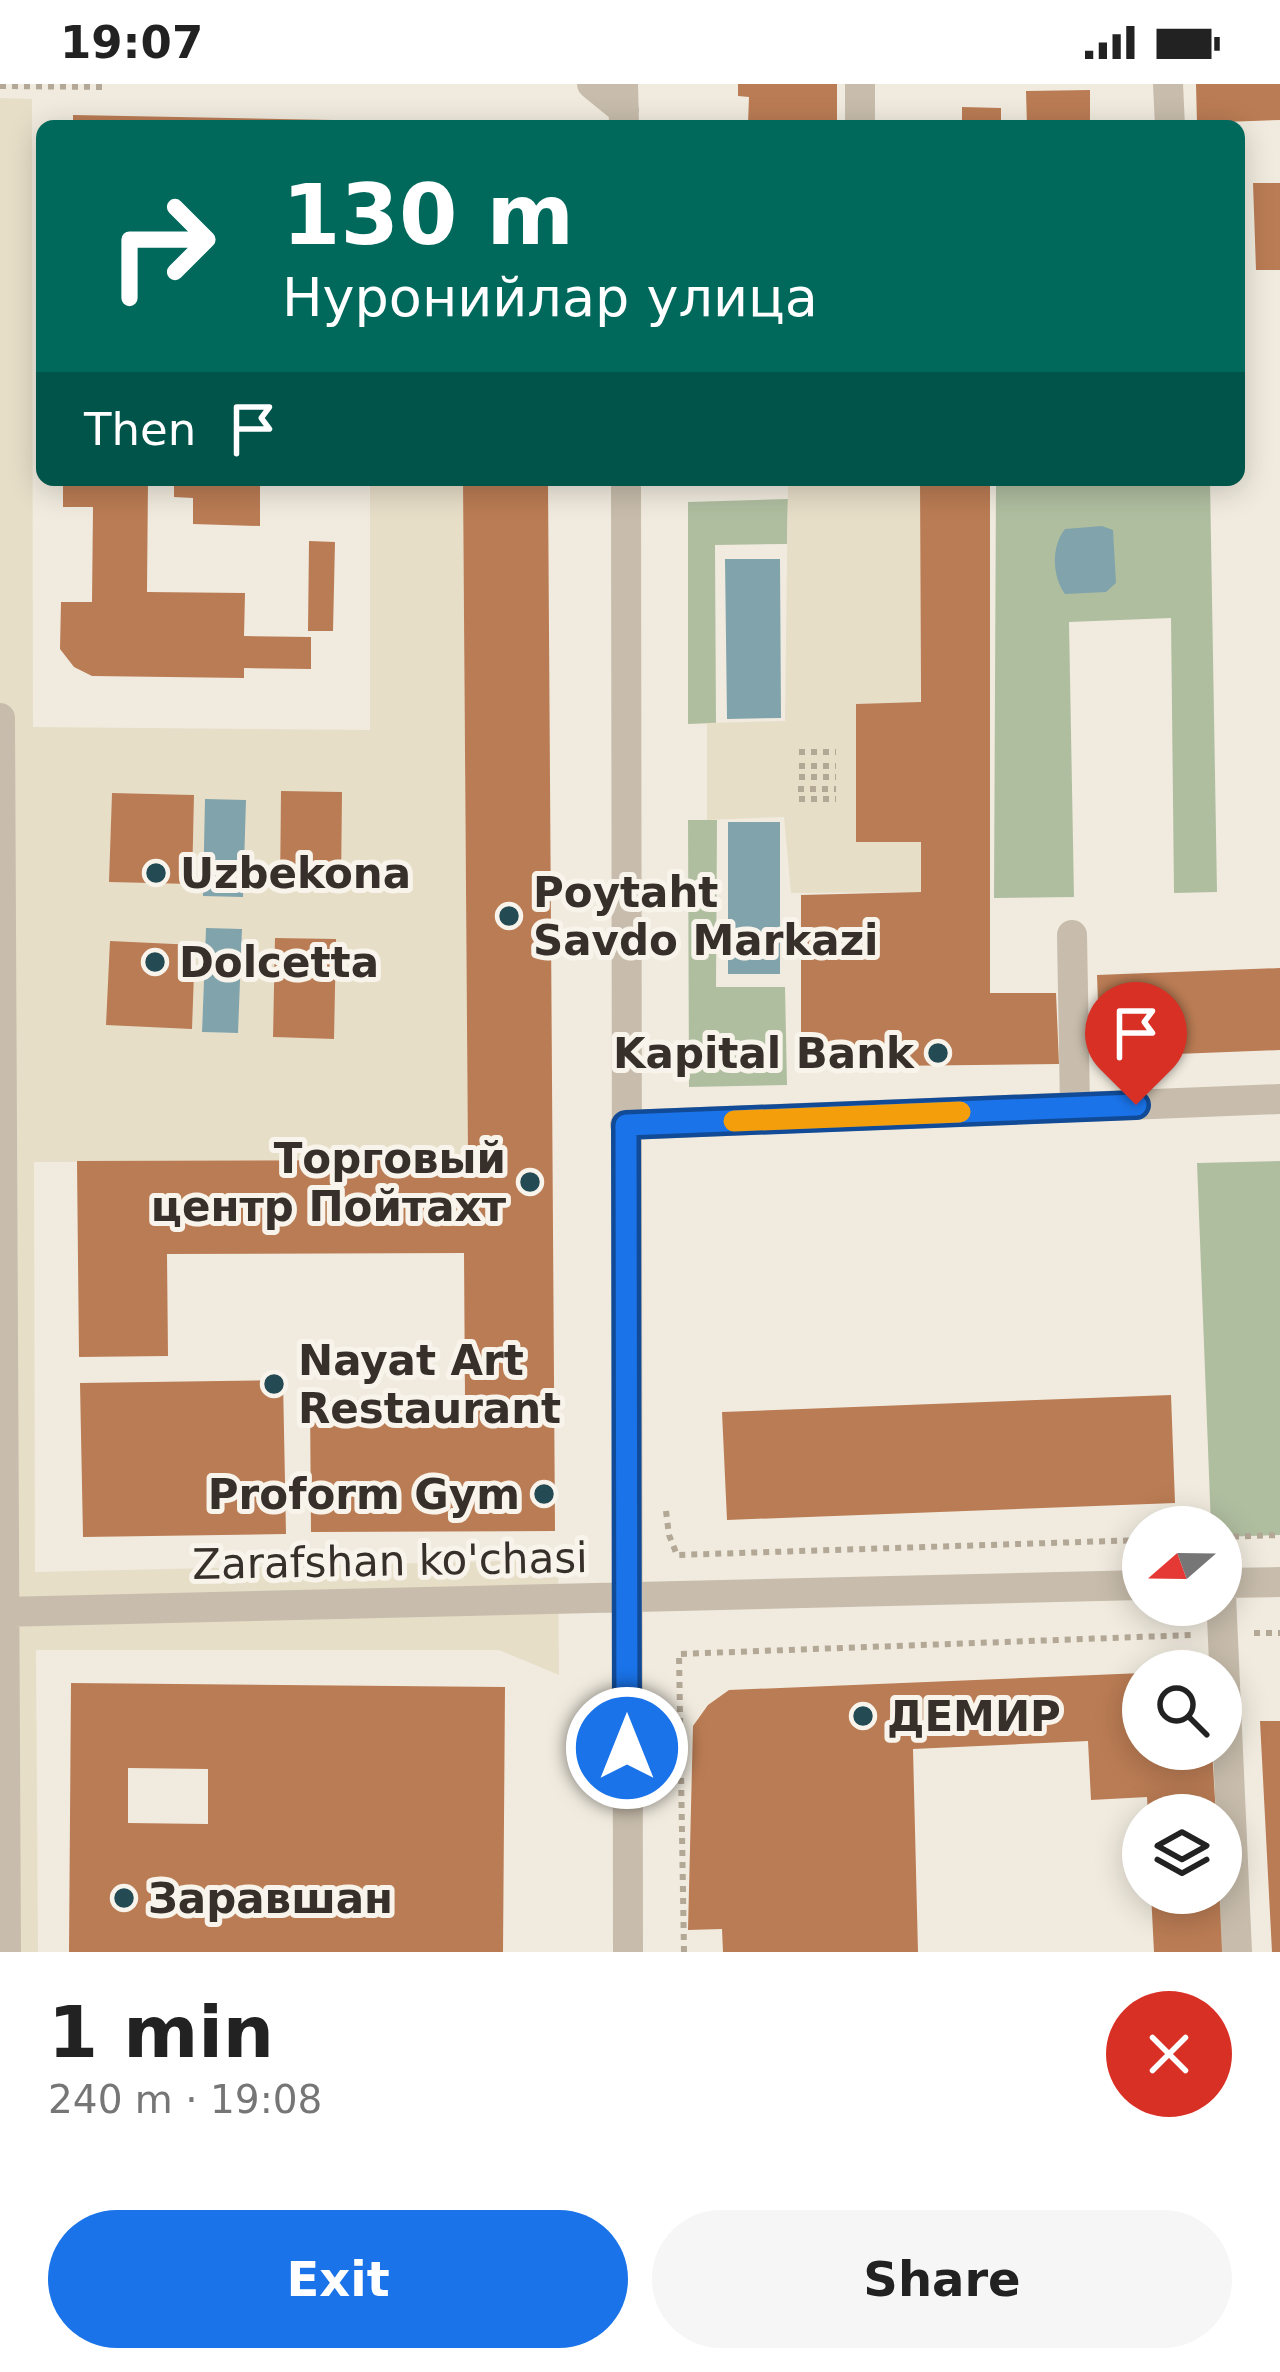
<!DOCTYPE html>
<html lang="en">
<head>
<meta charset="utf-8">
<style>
  body { margin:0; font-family:"DejaVu Sans",sans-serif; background:#f6f6f6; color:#222; height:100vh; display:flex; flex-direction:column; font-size:45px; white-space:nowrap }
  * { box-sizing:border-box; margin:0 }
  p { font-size:39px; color:#767676 }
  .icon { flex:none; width:66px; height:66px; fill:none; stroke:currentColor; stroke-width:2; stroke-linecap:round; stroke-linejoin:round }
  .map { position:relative; height:1868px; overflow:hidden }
  .side { display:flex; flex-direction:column; background:#fff; flex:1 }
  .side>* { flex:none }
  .banner { position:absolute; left:36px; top:36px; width:1209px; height:366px; border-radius:18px; box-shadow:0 6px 30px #0003; background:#00695c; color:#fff; overflow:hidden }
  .needle { width:78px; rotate:250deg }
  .tools { position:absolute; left:1122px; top:1422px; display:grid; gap:24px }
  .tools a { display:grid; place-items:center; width:120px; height:120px; border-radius:50%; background:#fff; box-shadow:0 6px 30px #0003; font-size:60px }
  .pin { position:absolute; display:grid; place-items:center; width:102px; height:102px; color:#fff; margin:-123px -51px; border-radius:50% 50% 50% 0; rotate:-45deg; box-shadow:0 0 12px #0007 }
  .pin .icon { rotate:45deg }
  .me { position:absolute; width:132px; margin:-66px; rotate:0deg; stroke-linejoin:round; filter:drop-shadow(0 0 9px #0008) }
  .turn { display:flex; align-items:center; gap:42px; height:252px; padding:0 48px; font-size:54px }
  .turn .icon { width:156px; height:156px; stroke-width:2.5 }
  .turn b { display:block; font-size:84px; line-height:102px }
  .then { display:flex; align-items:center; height:114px; padding:0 48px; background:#0003; gap:24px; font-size:45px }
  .round { display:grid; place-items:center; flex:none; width:126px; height:126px; border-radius:63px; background:#f6f6f6 }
  .summary { display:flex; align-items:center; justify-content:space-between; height:204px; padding:0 48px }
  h1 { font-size:72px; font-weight:600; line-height:90px }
  .primary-button { display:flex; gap:24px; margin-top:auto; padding:24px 48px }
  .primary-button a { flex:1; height:138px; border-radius:72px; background:#1a73e8; color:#fff; font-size:48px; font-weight:600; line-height:138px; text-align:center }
  .primary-button a+a { background:#f6f6f6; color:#222 }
  .status { display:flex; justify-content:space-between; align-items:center; height:84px; padding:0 60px; background:#fff; direction:ltr }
  .status svg { height:33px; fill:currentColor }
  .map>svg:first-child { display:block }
  .green { fill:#b0bea0 }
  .plaza { fill:#e7dec8; fill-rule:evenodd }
  .water { fill:#81a3ab }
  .building { fill:#ba7c54; fill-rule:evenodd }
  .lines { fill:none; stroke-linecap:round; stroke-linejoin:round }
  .path { stroke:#b3a796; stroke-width:6; stroke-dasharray:6 6; stroke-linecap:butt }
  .minor { stroke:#c8bdac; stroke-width:30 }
  .route-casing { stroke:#114b97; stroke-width:30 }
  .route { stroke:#1a73e8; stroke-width:21 }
  .slow { stroke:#f59e0b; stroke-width:21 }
  .poi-dot { fill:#244a54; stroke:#f8f4eb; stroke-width:4.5 }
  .labels { text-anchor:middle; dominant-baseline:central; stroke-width:10; stroke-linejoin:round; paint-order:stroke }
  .poi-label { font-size:42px; font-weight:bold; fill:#37302a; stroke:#f8f4eb; text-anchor:start }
  .street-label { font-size:42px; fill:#37302a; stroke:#f8f4eb }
</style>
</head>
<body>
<div class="status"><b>19:07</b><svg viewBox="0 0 49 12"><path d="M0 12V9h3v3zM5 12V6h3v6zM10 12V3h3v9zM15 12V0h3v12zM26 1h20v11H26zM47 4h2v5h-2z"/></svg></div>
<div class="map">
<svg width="1280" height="1868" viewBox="0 0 1280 1868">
  <rect width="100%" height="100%" fill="#f1ebdf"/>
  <path class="green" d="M996,396h214l7,412 -43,1 -3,-275 -102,4 5,275 -80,1z
    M788,415l-1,45 -72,1 1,178 -28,1v-222z
    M688,736h29l-1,167h69l2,98 -98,2z
    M1280,1077v374l-59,2v-10h-10l-14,-364z"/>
  <path class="plaza" d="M0,14l32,1 1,628 337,3v-250h93l5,680 -434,2 1,410 523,-12 1,115 -60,-25h-463l2,302h-38zM281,708h60l-1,93 -60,-1zM112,709l82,2 -2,88 -82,-1zM206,845h36l-5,104 -35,-1zM276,854l60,2 -3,99 -60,-2z
    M788,396h132l1,412 -130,1 -7,-76 -77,3v-97l78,-2z"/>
  <path class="water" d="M1102,442l11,4 3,53 -10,9 -41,2c-13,-17 -14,-48 0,-65z
    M725,475h55l1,159 -54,1z
    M205,715l41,1 -3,97 -40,-1z
    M728,738h52v152h-52z
    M206,844l36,1 -4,104 -36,-1z"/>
  <path class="building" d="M738,0h99v41l-89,-1 1,-27 -11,-1z
    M1196,0h84v36l-83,3z
    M1090,6v36h-63l-1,-35z
    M962,23l39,1v18h-39z
    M73,31l364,7v4h-364z
    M1253,99h27v87h-24z
    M63,396h85l-1,112 98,1 -1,43 67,1v32l-67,-1v10l-152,-2 -18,-9 -14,-18 1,-47h31l1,-95h-30z
    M174,396h86v46l-67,-2v-26l-19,-1z
    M463,396h85l7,1051 -244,1 -1,-132 155,-1 -1,-146 -297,1 1,102 -89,1 -2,-196 391,-1z
    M920,396h70v513h66l3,71 -258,3v-172l120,-3v-50h-65v-138l65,-2z
    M309,457l26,1 -2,89h-25z
    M281,707l61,1 -1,93h-61z
    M112,709l82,2 -2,89 -83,-2z
    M275,854l61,1 -2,100 -61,-2z
    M110,857l85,4 -3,84 -86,-4z
    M1280,884v82l-180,7 -3,-82z
    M283,1296l3,154 -203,3 -3,-154z
    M1171,1311l4,108 -448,17 -5,-108z
    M1143,1589v76h69l4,66h-68l-1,-18 -56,3 -3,-59 -175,8 5,203h-195l-1,-23 -34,1 5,-204 15,-21 21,-15z
    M71,1599l434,4 -2,265h-434zM128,1684l80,1v55l-80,-1z
    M1260,1637h20v231h-8z
    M1151,1809h69l4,59h-70z"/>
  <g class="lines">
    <path class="path" d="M0,2l106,1
      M799,668h37
      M799,682h37
      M799,693h37
      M798,705h38
      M799,715h37
      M666,1427l3,24 8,20 466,-15
      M1221,1453l59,-2
      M1254,1549h26
      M684,1868l-5,-298 513,-19"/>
    <path class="minor" d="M592,0l32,26
      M623,0l1,42
      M860,0v42
      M1168,0l2,42
      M626,396l2,1472
      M0,634l6,1234
      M1072,851l3,172
      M625,1041l655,-26
      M1221,1499l59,-1
      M1221,1511l16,357
      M0,1528l1143,-27"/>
  </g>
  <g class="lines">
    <g class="route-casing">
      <path id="route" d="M627,1664l-1,-623 510,-20"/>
    </g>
    <use href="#route" class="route"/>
    <path class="slow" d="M734,1037l226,-9"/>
  </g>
  <g class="poi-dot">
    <circle cx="156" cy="789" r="12"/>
    <circle cx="509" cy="832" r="12"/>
    <circle cx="155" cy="878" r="12"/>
    <circle cx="938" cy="969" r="12"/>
    <circle cx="530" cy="1098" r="12"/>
    <circle cx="274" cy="1300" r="12"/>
    <circle cx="544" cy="1410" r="12"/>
    <circle cx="863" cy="1632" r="12"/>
    <circle cx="124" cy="1814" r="12"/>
  </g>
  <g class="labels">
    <g class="poi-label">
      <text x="180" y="789">Uzbekona</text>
      <text x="533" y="808">Poytaht<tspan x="533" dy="48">Savdo Markazi</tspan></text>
      <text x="179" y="878">Dolcetta</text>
      <text x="914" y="969" text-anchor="end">Kapital Bank</text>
      <text x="506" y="1074" text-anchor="end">Торговый<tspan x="506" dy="48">центр Пойтахт</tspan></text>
      <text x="298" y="1276">Nayat Art<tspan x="298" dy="48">Restaurant</tspan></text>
      <text x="520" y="1410" text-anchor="end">Proform Gym</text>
      <text x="887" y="1632">ДЕМИР</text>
      <text x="148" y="1814">Заравшан</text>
    </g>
    <g class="street-label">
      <text transform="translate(390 1477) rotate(-1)">Zarafshan ko'chasi</text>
    </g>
  </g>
</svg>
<div class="tools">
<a><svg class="needle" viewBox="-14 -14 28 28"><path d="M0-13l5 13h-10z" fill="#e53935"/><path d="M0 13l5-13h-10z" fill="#767676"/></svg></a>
<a><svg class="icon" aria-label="search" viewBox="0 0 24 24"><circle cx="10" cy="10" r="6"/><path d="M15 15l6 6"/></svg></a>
<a><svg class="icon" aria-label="layers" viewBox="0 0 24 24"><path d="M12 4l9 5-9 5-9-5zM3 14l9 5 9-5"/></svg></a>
</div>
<div class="pin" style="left:1136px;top:1021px;background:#d93025"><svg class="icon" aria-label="arrive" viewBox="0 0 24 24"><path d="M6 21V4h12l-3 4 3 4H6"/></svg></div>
<svg class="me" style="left:627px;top:1664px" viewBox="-20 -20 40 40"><circle r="17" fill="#1a73e8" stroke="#fff" stroke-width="3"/><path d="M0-11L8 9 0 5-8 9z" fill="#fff"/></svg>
<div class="banner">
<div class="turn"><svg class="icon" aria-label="right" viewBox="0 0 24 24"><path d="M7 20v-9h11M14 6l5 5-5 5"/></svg><div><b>130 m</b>Нуронийлар улица</div></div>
<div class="then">Then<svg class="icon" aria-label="arrive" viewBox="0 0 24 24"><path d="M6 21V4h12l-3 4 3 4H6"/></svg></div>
</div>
</div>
<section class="side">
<div class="summary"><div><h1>1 min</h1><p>240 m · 19:08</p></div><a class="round" style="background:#d93025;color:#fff"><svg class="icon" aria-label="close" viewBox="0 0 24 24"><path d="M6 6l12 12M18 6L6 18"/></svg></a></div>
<div class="primary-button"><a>Exit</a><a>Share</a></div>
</section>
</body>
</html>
